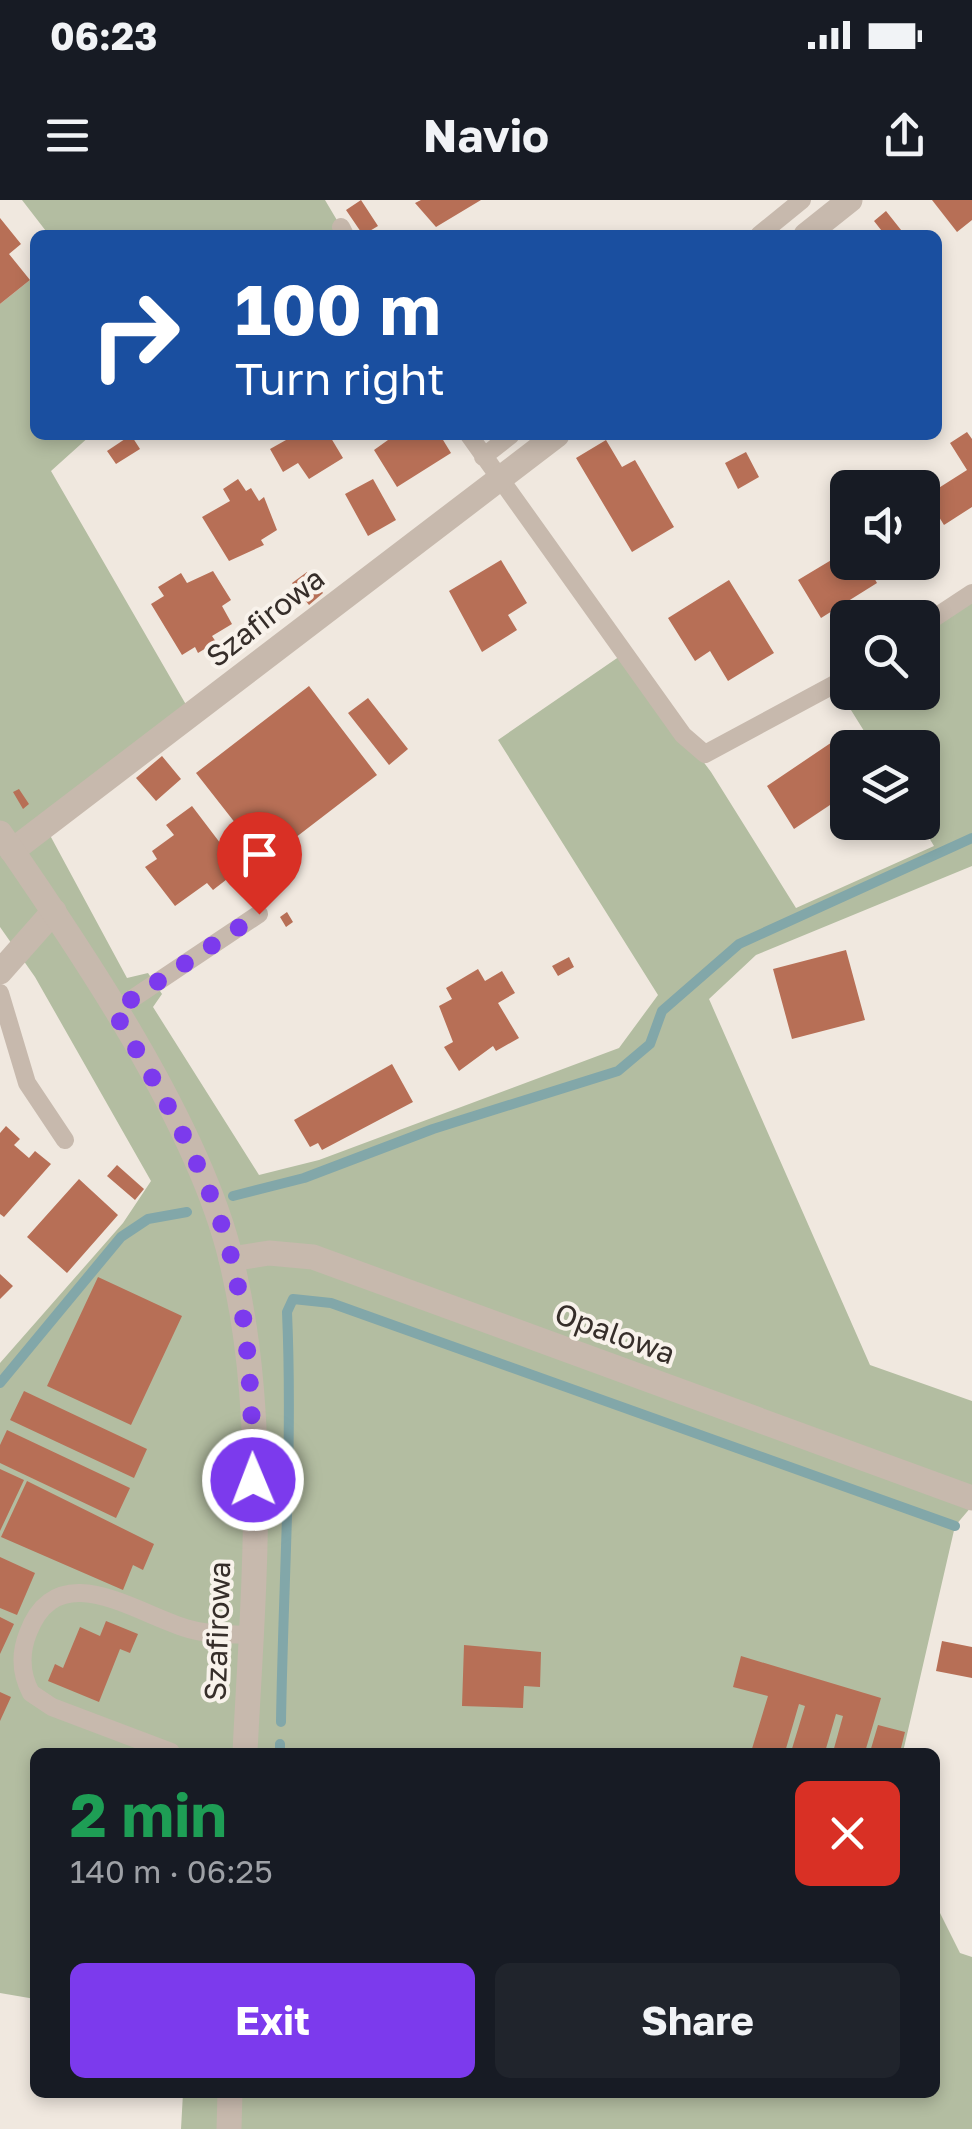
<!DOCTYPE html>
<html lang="en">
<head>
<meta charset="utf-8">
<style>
  body { margin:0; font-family:"Golos Text",sans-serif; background:#20242c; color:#f1f3f6; height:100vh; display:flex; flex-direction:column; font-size:38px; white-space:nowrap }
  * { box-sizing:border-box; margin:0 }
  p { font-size:32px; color:#9ea1a6 }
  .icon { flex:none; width:55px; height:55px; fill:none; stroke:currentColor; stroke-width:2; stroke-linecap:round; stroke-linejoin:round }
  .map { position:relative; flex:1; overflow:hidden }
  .side { position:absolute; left:30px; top:1548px; width:910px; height:350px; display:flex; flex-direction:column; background:#171b24; border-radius:15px; box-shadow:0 5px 15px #0003 }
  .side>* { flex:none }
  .guide { position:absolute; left:30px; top:30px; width:912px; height:210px; border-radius:15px; box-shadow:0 5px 15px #0003; background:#1a4fa0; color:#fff; overflow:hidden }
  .fabs { position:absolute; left:830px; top:270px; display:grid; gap:20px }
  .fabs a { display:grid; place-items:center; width:110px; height:110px; border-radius:15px; background:#171b24; box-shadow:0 5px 15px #0003; font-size:50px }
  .pin { position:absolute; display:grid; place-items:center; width:85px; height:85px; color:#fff; margin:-102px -42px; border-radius:50% 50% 50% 0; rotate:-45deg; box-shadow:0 0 10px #0007 }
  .pin .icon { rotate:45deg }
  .me { position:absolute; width:110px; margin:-55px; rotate:359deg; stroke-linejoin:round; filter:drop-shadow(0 0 8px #0008) }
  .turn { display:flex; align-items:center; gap:35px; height:210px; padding:0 40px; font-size:45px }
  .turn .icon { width:130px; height:130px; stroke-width:2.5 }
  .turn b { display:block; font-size:70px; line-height:85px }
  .round { display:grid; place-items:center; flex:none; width:105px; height:105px; border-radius:15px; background:#20242c }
  .head { display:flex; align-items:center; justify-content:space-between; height:170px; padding:0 40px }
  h1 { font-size:60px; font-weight:700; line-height:75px; color:#1e9e55 }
  .button { display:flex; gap:20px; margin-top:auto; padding:20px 40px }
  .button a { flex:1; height:115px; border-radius:15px; background:#7c3aed; color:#fff; font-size:40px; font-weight:700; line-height:115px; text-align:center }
  .button a+a { background:#20242c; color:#f1f3f6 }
  .status { display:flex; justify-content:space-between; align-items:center; height:70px; padding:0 50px; background:#171b24; direction:ltr }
  .status svg { height:28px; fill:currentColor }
  header { display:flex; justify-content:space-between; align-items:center; height:130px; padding:0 40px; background:#171b24; font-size:45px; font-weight:700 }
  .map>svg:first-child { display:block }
  .green { fill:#b3bda1 }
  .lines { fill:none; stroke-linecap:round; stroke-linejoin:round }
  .stream { stroke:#82a7a9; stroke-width:10 }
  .building { fill:#b76f56 }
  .service { stroke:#c7b9ad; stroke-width:18 }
  .minor { stroke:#c7b9ad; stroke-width:25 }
  .tertiary { stroke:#c7b9ad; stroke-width:25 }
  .route { stroke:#7c3aed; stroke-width:18; stroke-dasharray:0 32.4 }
  .labels { text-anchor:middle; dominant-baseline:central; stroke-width:8; stroke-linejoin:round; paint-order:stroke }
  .street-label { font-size:30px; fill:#362e2a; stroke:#f8f2eb }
</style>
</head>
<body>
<div class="status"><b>06:23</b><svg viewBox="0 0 49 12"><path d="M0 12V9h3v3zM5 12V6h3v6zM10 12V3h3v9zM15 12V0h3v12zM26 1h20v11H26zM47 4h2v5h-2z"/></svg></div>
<header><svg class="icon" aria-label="menu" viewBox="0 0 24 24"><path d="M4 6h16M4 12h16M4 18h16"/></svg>Navio<svg class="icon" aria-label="share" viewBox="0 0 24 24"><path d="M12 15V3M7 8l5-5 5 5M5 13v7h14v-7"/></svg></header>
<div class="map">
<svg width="972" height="1929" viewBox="0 0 972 1929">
  <rect width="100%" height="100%" fill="#f0e8df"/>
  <path class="green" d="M22,0h303l16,27 -10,8h-282z
    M35,76v159h56l-40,36 141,244 -147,111 82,152 21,-5 14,21 -9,13 106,168 60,-15 300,-112 39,-53 -160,-255 125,-86 88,118 85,136 138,-62 -14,-23 2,-75 -48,-1 -38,-61 11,-9 1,15h74l1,-66 49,-33v273l-216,89 -47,44 161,366 102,36v105l-17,20 -52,226h-868v247l-35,-6v-630l123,-140 28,-42 -116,-204 -35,-50v-623z
    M935,1703l25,50 12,4v172h-791l2,-36 752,-1z"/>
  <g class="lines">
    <path class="stream" d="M233,996l71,-18 129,-49 185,-58 32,-27 12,-33 77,-67 233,-106
      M0,1183l121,-146 27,-18 39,-7
      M281,1522c2,-137 12,-274 6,-410l6,-13 38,4 624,223
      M280,1552v-8"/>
  </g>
  <path class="building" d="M361,0l17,26 -15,9 -17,-25z
    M421,0h60l-45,27 -21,-24z
    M932,0h40v20l-15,12z
    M886,11l19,24h-20l-11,-14z
    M0,18l21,26 -12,10 21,26 -30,24z
    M967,232l5,7v68l-28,18 -18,-29 41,-26 -17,-27z
    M131,235l9,14 -24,15 -9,-13z
    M283,235h53l-5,3 12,20 -34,21 -11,-16 -15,9 -13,-23 16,-9z
    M395,235h45l11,18 -54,34 -23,-37z
    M606,240l16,27 13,-7 39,67 -42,25 -56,-94z
    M746,252l13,25 -21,12 -13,-26z
    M238,279l8,12 5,-3 8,13 5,-4 13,33 -16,10 3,5 -35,16 -27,-44 28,-16 -7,-12z
    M373,279l23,41 -28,16 -23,-42z
    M848,350v12h17l12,21 -56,35 -23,-38z
    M501,360l26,43 -19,12 9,15 -35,22 -33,-61z
    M213,371l18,29 -9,6 10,18 -20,12 4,6 -18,11 -3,-6 -13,8 -31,-51 13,-8 -6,-9 23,-14 6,10z
    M307,372l16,21 -14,12 -17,-22z
    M729,380l45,73 -46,28 -18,-30 -15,10 -27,-43z
    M309,486l68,89 -112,86 -69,-88z
    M368,498l40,51 -19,16 -41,-52z
    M844,534l8,14h-4v45l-54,36 -27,-43z
    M162,556l19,23 -25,22 -20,-23z
    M19,589l10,15 -6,5 -10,-17z
    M192,606l38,50 9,-7 7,10 -9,6 3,4 -27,21 -6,-7 -32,23 -30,-39 12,-8 -5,-8 22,-16 -8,-10z
    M255,669l17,27 -15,9 -17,-27z
    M287,712l6,10 -7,5 -6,-10z
    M846,750l19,70 -73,19 -19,-70z
    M569,757l5,10 -16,9 -6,-10z
    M478,769l7,12 17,-10 13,22 -17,10 21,35 -23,13 -3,-5 -34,25 -15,-24 9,-5 -14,-36 13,-7 -6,-11z
    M392,864l21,38 -91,48 -4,-7 -8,4 -16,-27z
    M6,926l14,13 -6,6 15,13 6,-7 16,13 -47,53 -4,-3v-81z
    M117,965l27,24 -9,11 -28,-24z
    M79,979l39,36 -51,58 -40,-36z
    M0,1074l13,12 -13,13z
    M98,1077l84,39 -51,109 -84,-39z
    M24,1191l123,58 -13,29 -124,-58z
    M7,1230l123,58 -14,30 -116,-55v-18z
    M0,1269l24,11 -24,51z
    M27,1281l127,63 -11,26 -10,-5 -10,25 -122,-53z
    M0,1357l35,16 -18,42 -17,-7z
    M0,1417l14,7 -14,30z
    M106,1421l32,13 -8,19 -10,-4 -21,53 -51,-21 7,-17 8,4 17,-41 20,9z
    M942,1441l30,6v31l-36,-7z
    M464,1445l77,7 -1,35 -16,-1 -1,22 -61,-2z
    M741,1456l140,42 -16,54h-32l10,-36 -7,-2 -11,38h-34l14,-46 -6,-2 -14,48h-34l17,-56 -35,-9z
    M0,1492l11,5 -11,24z
    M878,1525l27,7 -5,20h-30z"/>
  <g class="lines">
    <path class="service" d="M341,27l4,8
      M759,35l43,-35
      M469,235l214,300 22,19 143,-77
      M483,257l28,-22
      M922,426l50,-33
      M0,793l27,90 38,57
      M114,811l145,-97
      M171,1552l-119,-45 -21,-14c-10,-19 -11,-40 -3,-60 30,-79 108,-19 161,-4 20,6 41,5 61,6"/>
    <path class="minor" d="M806,35l44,-35
      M12,651l545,-416
      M0,772l54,-61
      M231,1059l38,-6 44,4 659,241"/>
    <path class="tertiary" d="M0,633c81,117 198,289 231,426 39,159 22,333 14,493
      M229,1929l1,-37"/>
  </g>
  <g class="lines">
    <path class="route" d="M253,1280c-1,-84 -4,-176 -32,-257 -26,-75 -68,-144 -107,-212l145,-97"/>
  </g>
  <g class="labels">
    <g class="street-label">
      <text transform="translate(265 417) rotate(-38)">Szafirowa</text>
      <text transform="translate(615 1133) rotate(20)">Opalowa</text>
      <text transform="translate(217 1431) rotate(-88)">Szafirowa</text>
    </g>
  </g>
</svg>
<div class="fabs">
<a><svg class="icon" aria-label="sound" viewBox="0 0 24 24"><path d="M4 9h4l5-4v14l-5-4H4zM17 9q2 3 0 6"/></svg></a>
<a><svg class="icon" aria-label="search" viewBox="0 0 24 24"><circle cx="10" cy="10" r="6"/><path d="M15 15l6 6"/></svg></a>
<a><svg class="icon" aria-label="layers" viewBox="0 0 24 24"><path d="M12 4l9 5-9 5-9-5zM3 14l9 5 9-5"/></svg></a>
</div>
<div class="pin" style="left:259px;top:714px;background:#d93025"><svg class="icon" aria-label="arrive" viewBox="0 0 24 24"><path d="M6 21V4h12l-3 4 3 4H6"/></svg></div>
<svg class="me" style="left:253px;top:1280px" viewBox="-20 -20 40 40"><circle r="17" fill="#7c3aed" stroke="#fff" stroke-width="3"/><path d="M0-11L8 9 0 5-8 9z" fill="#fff"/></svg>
<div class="guide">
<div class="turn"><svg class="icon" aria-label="right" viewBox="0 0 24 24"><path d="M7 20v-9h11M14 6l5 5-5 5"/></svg><div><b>100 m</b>Turn right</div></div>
</div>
<section class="side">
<div class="head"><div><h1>2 min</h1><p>140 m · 06:25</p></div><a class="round" style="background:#d93025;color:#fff"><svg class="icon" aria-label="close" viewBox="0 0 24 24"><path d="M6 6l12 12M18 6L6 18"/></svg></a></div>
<div class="button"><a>Exit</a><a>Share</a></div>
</section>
</div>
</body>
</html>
